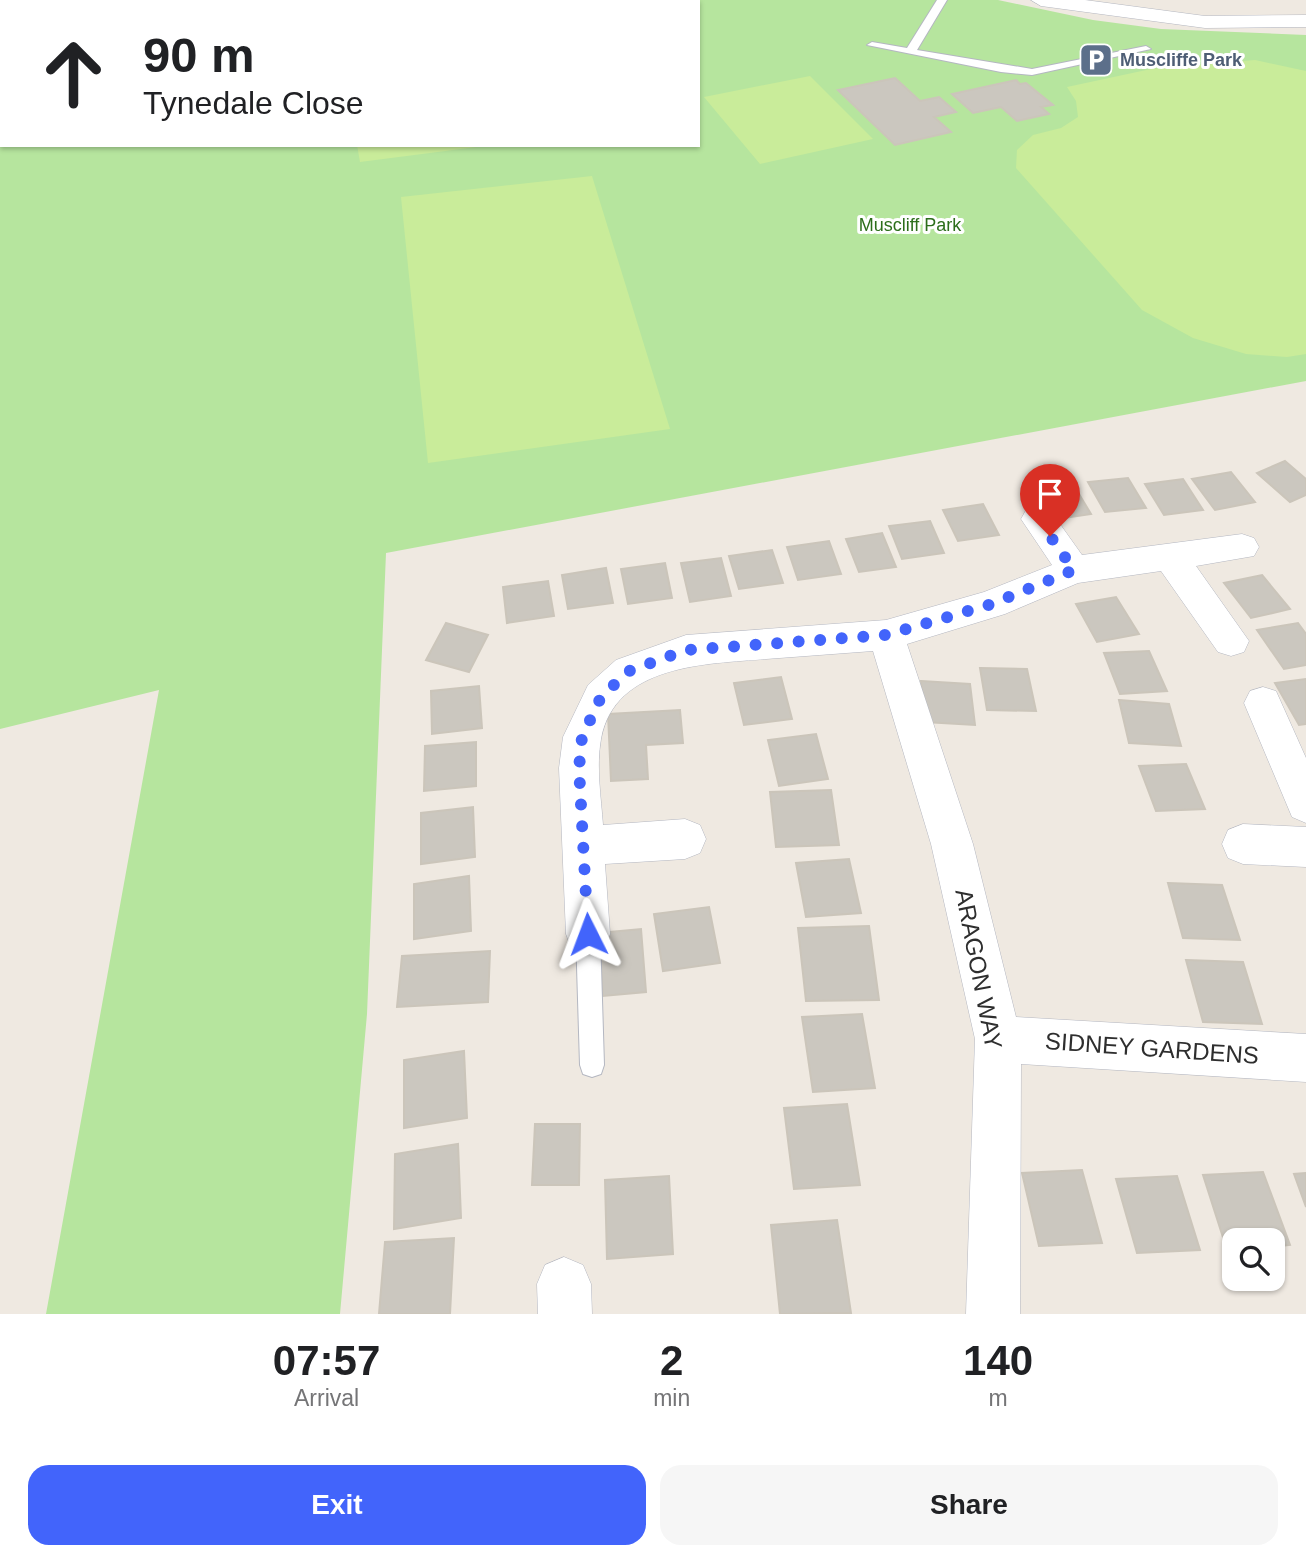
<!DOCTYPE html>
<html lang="en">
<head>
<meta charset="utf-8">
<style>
  :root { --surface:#fff; --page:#f6f6f6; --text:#202124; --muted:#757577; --accent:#4264fb }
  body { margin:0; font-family:Helvetica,sans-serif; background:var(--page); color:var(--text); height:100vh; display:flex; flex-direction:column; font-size:26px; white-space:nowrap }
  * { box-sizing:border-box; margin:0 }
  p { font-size:23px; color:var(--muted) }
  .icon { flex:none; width:38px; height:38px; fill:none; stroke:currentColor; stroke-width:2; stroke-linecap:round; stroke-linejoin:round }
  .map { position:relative; height:1314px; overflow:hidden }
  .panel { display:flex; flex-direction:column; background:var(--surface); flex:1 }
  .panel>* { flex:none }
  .guide { position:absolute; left:0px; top:0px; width:700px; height:147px; box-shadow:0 2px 5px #0004; background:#fff; color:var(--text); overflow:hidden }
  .buttons { position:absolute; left:1222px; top:1228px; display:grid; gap:14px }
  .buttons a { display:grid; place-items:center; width:63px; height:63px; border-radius:14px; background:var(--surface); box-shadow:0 2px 5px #0004; font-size:35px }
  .pin { position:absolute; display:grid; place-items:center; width:60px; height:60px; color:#fff; margin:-72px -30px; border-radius:50% 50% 50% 0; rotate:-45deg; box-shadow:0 0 7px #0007 }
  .pin .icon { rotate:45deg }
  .me { position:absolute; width:77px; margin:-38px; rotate:357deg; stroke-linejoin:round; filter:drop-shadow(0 0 5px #0008) }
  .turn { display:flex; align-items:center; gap:24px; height:147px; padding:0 28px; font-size:32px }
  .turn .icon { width:91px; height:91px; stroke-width:2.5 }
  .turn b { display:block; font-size:49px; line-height:60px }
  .eta { display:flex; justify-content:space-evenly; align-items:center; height:119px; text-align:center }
  .eta b { font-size:42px; font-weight:800; line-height:49px }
  .cta { display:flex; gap:14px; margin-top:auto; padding:14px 28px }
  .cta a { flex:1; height:80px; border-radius:21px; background:var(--accent); color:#fff; font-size:28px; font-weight:800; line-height:80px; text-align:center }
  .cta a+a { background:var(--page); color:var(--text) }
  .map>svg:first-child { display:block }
</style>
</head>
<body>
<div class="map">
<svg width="1306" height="1314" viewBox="0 0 1306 1314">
  <rect width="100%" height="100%" fill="#efe9e1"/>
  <path fill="#b6e59e" d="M562,0H998L1093,20L1161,29L1306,35V381L386,553L367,1014L340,1314H46L159,690L0,729V94L2,145H698V2H548Z"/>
  <path fill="#c9ec9a" d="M1255,60L1306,71V354L1287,357L1246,354L1193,338L1142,310L1016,168L1017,150L1033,135L1061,128L1078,117L1076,101L1067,87L1151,69Z
    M810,76L873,139L760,164L704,97Z
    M357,145H492L360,162Z
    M592,176L670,429L428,463L401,197Z"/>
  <path fill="#cbc7bf" stroke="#cbc5ba" stroke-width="2" d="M895,78L920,101L939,97L956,112L934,117L951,132L895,145L838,90Z
    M1016,80L1020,84L1026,83L1053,105L1041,107L1049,114L1017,121L1001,107L973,113L952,94Z
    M1285,461L1306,479V495L1290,502L1257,473Z
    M1231,472L1255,502L1215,510L1192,479Z
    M1128,478L1146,508L1105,512L1088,482Z
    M1183,479L1203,510L1164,515L1145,484Z
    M1073,484L1091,514L1051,520L1034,489Z
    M983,504L999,535L958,541L943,510Z
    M930,521L944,553L902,559L889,526Z
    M882,533L896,567L859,572L846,539Z
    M829,541L841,574L798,580L787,547Z
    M772,550L783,583L739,589L729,556Z
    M721,558L731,596L690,602L681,563Z
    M665,563L672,598L628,604L621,569Z
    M606,568L613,603L568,609L562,575Z
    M1262,575L1290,609L1251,618L1224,583Z
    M548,581L554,616L507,623L503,587Z
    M1116,597L1139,634L1097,642L1076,604Z
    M446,623L488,635L469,672L426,660Z
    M1298,623L1306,634V665L1284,669L1257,630Z
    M1149,651L1167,691L1120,694L1104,653Z
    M980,668L1027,669L1036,711L987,710Z
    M781,677L792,719L744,725L734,683Z
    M1306,679V724L1299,725L1275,683Z
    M921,681L970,684L975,725L925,722Z
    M479,686L482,728L432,734L431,691Z
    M1119,700L1169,704L1181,746L1129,743Z
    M680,710L683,743L646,745L648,779L611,781L608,714Z
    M816,734L828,779L779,786L768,740Z
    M476,742V786L424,791L425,746Z
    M1186,764L1205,809L1156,811L1139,766Z
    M831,790L839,845L776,847L770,792Z
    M473,807L475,857L421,864V813Z
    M849,859L861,913L806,917L796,863Z
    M469,876L471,931L414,939V884Z
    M1168,883L1222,885L1240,940L1183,938Z
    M709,907L720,963L663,971L654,914Z
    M869,926L879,1000L806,1001L798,928Z
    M641,929L646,992L603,996L599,933Z
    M490,951L488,1002L397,1007L402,956Z
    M1186,960L1243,962L1262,1024L1203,1022Z
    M862,1014L875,1088L813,1092L802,1017Z
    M464,1051L467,1118L404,1128V1060Z
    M847,1104L860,1185L794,1189L784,1108Z
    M535,1124H580L579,1185H532Z
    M458,1144L461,1218L394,1229L395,1154Z
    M1082,1170L1102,1243L1039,1246L1022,1173Z
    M1263,1172L1290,1245L1272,1247V1241H1234V1249L1227,1250L1203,1175Z
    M1306,1173V1207L1294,1174Z
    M669,1176L673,1254L607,1259L605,1180Z
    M1177,1176L1200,1250L1137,1253L1116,1179Z
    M837,1220L851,1313L780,1314L771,1225Z
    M454,1238L450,1314H379L385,1242Z"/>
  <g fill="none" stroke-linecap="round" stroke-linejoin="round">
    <defs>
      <path id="lane" d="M937,0H947L917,50L1032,69L1146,46L1151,49L1032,75L1001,72L867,45L872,42L907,48Z
        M588,922L596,926L600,934L604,1065L601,1074L592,1077L583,1074L580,1065L576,934L580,926Z"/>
      <path id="street" d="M1031,0H1085L1205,16L1306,15V27L1205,28L1041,6Z
        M1038,506L1050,510L1082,555L1242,534L1254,538L1259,547L1254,556L1196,566L1249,641L1244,652L1231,656L1218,652L1161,571L1078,583L1005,614L907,644L973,844L1016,1017L1306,1034V1082L1021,1064L1020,1314H966L975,1039L931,844L873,651C837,654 802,656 766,659C707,664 615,664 601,739C596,767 601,797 603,825L685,819L700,825L706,839L700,853L685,859L605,864L610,934L604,950L588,956L572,950L566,934L559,768L563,737L588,685L616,660L686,635L886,620L984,592L1052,565L1021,519L1026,510Z
        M1263,687L1276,691L1306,758V823L1292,817L1244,703L1250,691Z
        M1243,824L1306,827V867L1243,864L1228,858L1222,844L1228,830Z
        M564,1257L583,1265L591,1284L592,1314H538L537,1284L545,1265Z"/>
    </defs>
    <use href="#lane" stroke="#b4b7c1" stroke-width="2"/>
    <use href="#street" stroke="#b4b7c1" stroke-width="1"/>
    <use href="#lane" fill="#fff" fill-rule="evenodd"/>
    <use href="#street" fill="#fff" fill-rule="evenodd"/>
  </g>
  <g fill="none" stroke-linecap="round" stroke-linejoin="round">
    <path stroke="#4264fb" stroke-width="12" stroke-dasharray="0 21.6" d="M588,934L579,768L582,737L601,697L629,671L686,650L886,635L992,604L1074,570L1050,536"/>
  </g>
  <defs>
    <symbol id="parking-square" viewBox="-11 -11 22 22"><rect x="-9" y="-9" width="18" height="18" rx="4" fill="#5c6f8a" stroke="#fff"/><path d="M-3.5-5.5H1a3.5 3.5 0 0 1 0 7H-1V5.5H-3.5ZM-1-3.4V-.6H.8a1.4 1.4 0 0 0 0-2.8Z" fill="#fff"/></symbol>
  </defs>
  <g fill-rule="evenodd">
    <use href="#parking-square" x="1077" y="41" width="38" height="38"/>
  </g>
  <g text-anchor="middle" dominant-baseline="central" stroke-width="6" stroke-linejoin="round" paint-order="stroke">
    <g font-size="18" font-weight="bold" fill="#4e5e75" stroke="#fff" text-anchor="start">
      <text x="1120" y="60">Muscliffe Park</text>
    </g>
    <g font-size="18" fill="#2c6e1b" stroke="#fff">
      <text x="910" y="225">Muscliff Park</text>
    </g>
    <g font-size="24" fill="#2e2e2e" stroke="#fff">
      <text transform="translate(979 969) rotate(79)">ARAGON WAY</text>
      <text transform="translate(1152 1048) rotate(4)">SIDNEY GARDENS</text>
    </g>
  </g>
</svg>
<div class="buttons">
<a><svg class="icon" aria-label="search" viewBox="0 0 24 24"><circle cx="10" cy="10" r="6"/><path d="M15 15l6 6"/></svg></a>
</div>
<div class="pin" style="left:1050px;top:536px;background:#d93025"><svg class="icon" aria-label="arrive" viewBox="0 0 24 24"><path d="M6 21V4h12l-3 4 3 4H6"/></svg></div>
<svg class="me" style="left:588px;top:934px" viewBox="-20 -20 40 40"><path d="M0-17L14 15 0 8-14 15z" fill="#4264fb" stroke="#fff" stroke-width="4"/></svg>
<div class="guide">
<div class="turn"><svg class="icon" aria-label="ahead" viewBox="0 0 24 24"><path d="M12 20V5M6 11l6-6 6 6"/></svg><div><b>90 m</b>Tynedale Close</div></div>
</div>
</div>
<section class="panel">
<div class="eta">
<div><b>07:57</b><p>Arrival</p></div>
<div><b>2</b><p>min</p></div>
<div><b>140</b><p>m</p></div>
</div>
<div class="cta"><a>Exit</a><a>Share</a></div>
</section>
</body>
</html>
